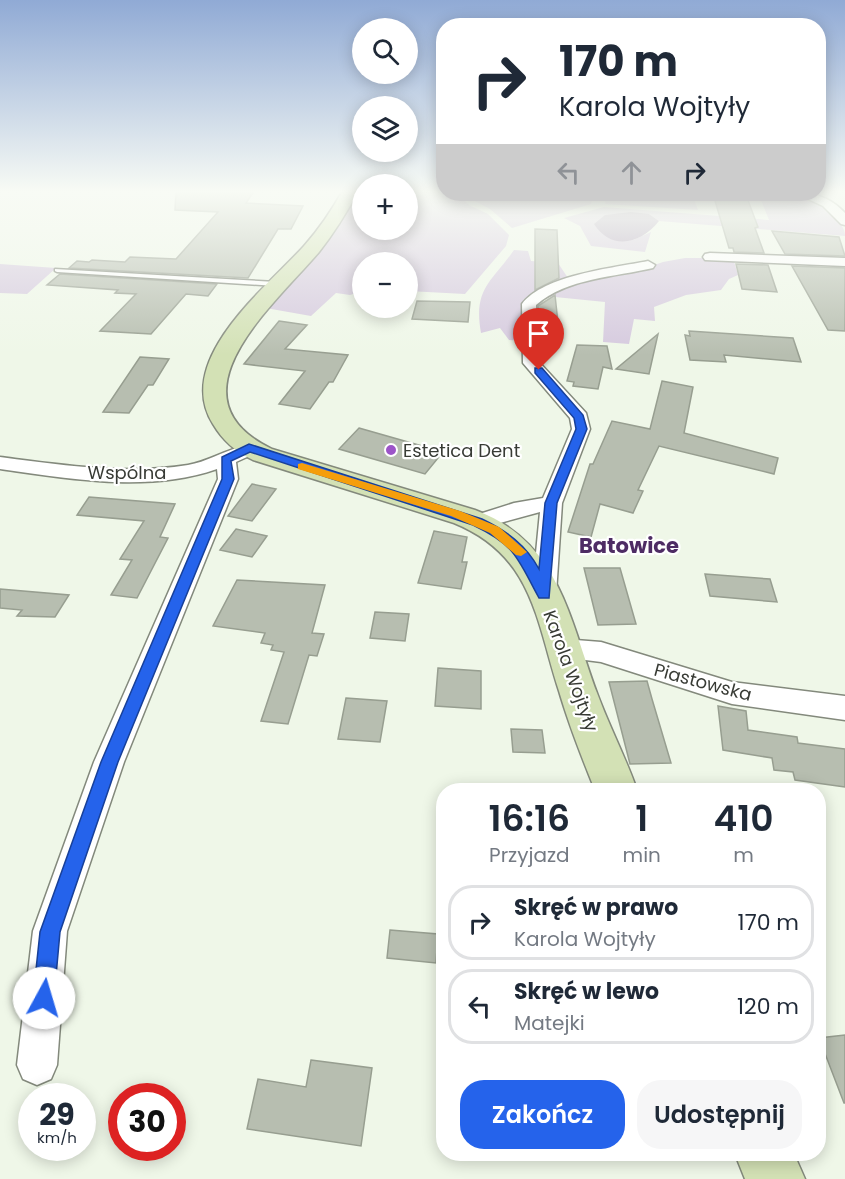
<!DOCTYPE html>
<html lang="pl">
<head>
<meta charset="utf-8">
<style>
  :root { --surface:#fff; --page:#f6f6f7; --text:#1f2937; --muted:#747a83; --line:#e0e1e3; --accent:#2563eb }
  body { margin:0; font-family:Poppins,sans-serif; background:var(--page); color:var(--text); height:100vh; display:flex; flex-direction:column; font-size:22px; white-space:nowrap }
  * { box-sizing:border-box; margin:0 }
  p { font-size:20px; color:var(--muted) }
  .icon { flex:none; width:33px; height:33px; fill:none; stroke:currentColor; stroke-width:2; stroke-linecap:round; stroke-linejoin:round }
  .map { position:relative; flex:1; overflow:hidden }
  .panel { position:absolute; left:436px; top:783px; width:390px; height:378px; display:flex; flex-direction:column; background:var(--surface); border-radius:24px; box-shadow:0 3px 15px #0003 }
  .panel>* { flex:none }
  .guide { position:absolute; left:436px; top:18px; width:390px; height:183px; border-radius:24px; box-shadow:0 3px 15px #0003; background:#fff; color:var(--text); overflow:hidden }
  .controls { position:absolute; left:352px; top:18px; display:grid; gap:12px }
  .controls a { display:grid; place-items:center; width:66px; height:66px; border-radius:50%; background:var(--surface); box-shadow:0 3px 15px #0003; font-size:30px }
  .speed { position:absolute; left:18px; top:1083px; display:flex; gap:12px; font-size:30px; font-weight:700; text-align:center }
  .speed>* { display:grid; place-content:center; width:78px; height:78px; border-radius:50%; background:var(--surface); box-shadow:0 3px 15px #0003; line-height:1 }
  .speed small { font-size:15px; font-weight:400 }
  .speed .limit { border:9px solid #d22; background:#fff; color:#111 }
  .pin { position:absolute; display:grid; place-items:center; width:51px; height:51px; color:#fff; margin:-62px -26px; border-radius:50% 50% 50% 0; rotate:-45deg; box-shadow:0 0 6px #0007 }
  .pin .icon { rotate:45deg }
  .me { position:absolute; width:66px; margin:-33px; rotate:6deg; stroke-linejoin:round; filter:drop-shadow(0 0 4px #0008) }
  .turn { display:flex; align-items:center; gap:21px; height:126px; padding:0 24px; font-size:27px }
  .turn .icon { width:78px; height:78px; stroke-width:2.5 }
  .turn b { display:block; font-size:42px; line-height:51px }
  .lanes { display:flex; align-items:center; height:57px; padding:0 24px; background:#0003; justify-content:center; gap:30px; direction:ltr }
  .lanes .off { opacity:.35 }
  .eta { display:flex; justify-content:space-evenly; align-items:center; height:102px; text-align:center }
  .eta b { font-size:36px; font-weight:600; line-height:42px }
  .cta { display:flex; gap:12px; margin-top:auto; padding:12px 24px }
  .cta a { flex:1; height:69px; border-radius:24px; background:var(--accent); color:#fff; font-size:24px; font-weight:600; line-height:69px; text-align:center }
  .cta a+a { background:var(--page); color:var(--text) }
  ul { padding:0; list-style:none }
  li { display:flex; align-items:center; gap:18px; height:75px; margin:0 12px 9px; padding:0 12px; border:3px solid var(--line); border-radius:24px }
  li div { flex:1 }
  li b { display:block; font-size:22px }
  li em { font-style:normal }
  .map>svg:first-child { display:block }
</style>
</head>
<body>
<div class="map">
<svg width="845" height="1179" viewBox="0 0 845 1179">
  <rect width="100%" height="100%" fill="#eff7e8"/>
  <path fill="#d5c9de" d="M356,190H363V230H408V190H444V194H458L469,205L488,214L509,235L506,246L465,294L408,291V262H363V291L350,295L336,293L311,316L260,307L339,218Z
    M493,194H517L514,201C541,200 567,193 593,194L591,204L512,228L490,209L473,200L469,196H491Z
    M607,194H692L698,210L605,204Z
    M755,194C783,194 821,191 838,219C841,225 845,229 845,236L659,221L649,214L633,240L651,232L645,252L591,246L580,226L564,218L604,207L769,220L759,195Z
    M514,250L528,251L531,261L558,263L568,278V281L533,293L523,300L525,341L509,340L500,328L481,333C473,288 492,282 514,250Z
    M685,258H733L738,275L729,279L721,290L686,295L654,307L655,321L634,319L629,344L603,342L605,302L545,296L610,273L643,269L663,262Z
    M0,264L56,268L27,294L0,293Z"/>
  <path fill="#ac9cb8" d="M631,212L649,214L659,221C641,244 611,251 594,224L605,215Z"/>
  <path fill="#b7beb0" stroke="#979e90" stroke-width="1.5" d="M176,190H255L246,203L303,206L291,229H278L248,278L69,268L77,261L89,262L92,260L125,262L130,257L176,259L218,212L175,210Z
    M713,194L746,195L758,227L755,228L764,253L734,252L733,248H729Z
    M535,229L557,230L559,278L535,290Z
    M772,231L839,237L845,256L785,254Z
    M736,264L768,265L777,292L742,289Z
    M792,266L845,268V331L828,330Z
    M60,274L217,284L208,296L186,294L151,334L100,331L136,294L115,293L118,290L47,285Z
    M555,295L559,332L540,331L538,306Z
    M417,301L470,302L468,322L412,319Z
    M279,321L307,325L285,349L348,355L333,382H329L310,409L279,404L305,371L244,364Z
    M689,331L793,338L801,362L724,355L726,362L690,360L685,335L690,336Z
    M658,334L649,374L616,369Z
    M577,345L607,346L612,369L603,367L598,389L573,386L574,382L567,381Z
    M140,357L169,359L153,385H148L129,413L103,412Z
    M662,381L693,387L684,433L778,458L774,474L659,446L638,490L643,491L633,513L600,504L591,537L568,532L590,464H593L612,421L650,429Z
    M359,428L443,452L425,474L339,449Z
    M252,484L276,489L252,521L228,516Z
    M89,497L175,504L160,537L168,538L137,598L111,595L132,560L120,559L144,521L77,515Z
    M236,529L267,536L252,557L220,550Z
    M434,531L467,537L462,562H467L461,589L418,583Z
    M584,568H620L636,624L598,625Z
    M705,574L770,579L777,602L710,596Z
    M237,580L325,585L312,633L324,634L317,656L309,655L288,724L261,721L284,652L271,650L273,645L261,643L265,633L213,626Z
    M0,589L69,595L55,617L17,616L22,610L0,608Z
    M375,612L409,614L405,641L370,638Z
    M438,668L481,671V709L435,706Z
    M647,681L652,699L671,763L630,764L609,682Z
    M346,698L387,701L380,742L338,739Z
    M718,706L746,711L748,730L797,737L798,743L845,749V787L795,780L793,772L774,770L772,758L723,750Z
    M511,729L542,730L545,753L513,752Z
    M390,930L438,934L436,963L387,958Z
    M845,1035V1103H844L819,1038Z
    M311,1060L372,1068L361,1146L247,1129L258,1079L306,1087Z"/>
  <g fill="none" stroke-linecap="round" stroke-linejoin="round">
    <defs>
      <path id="lane" d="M55,269L276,282L280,284L276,286L57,272L55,271Z"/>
      <path id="street" d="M797,194C816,192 832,199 845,213V225L841,224L823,206Z
        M710,253L845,258V266L705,260L703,257L705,254Z
        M648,261L655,265L653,268C615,277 567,278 536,305L539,362L586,413L590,429L562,503L556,594L553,600L544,603L535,600L532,594L540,512L478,529L470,527L467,522L470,517L514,503L543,498L572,429L570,418L523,363L522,304C544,275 613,268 648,261Z
        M240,447L247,449L250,453L247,457L236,462L238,479L124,762L67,931L57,1065L51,1079L37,1085L23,1079L17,1065L33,931L94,762L218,479L217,469C148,493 70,479 0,469V457C62,465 126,475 188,465C206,462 222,452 240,447Z
        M563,639L601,642L732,682L845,696V720L732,704L601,662L554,656L550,649L554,642Z"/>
      <path id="secondary" d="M343,190H359C347,212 334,233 319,252C277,302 163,397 272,449L475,510C559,541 569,618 597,693C609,726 626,758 637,790H595C582,758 569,725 559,691C536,620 533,555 454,523L253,460C236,452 223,441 213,424C173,360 266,288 304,246C319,229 332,210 343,190Z
        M735,1154H794L805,1179H745Z"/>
    </defs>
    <use href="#lane" stroke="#83897c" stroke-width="3"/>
    <use href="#street" stroke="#83897c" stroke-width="3"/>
    <use href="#secondary" stroke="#83897c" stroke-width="3"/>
    <use href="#lane" fill="#fff" fill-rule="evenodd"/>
    <use href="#street" fill="#fff" fill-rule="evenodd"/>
    <use href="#secondary" fill="#d3e1b5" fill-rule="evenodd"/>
  </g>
  <linearGradient id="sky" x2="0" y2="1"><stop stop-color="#90aad5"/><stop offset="0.54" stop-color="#f8fbf5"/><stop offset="1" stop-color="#f8fbf5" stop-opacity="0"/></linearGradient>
  <rect width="845" height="355" fill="url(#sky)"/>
  <path fill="#2563eb" stroke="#184099" stroke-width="1.5" d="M535,368H542L583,415L587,429L557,503L549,598H539C517,558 517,546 473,525L250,452L231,461L234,479L118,762L60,932L54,998L51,1006L44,1009L36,1006L33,998L40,932L101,762L222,479V457L249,444L482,519C507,531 526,545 539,569L545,503L576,429L574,418L535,373Z"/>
  <path fill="#f59e0b" d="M302,463L460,511L499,527L527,552L521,556L516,555L490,533L451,516L298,469V464Z"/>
  <circle fill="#9c54c8" stroke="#fff" stroke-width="2" cx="391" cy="450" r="6"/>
  <g text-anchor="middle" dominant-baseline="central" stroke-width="4.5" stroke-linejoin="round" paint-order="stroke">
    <g font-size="18" fill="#383b35" stroke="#fff" text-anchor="start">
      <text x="403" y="450">Estetica Dent</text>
    </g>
    <g font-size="18" fill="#383b35" stroke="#fff">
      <text x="127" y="472">Wspólna</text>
      <text transform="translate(571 671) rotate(70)">Karola Wojtyły</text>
      <text transform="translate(703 682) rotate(15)">Piastowska</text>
    </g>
    <g font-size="21" font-weight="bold" fill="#4e2c64" stroke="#fff">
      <text x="629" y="545">Batowice</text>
    </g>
  </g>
</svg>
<div class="controls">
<a><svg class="icon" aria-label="search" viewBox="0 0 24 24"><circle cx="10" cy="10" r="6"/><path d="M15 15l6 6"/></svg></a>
<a><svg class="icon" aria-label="layers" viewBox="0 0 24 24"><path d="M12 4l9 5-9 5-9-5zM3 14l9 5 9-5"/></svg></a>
<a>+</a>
<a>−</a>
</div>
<div class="speed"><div>29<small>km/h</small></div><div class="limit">30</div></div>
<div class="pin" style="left:539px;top:370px;background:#d93025"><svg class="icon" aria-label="arrive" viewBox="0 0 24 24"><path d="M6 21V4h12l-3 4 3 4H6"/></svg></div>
<svg class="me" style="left:44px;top:998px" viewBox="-20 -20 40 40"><circle r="19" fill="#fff"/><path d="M0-13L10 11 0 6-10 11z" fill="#2563eb"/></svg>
<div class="guide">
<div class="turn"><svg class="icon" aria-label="right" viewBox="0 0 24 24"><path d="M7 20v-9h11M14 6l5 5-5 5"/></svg><div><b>170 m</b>Karola Wojtyły</div></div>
<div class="lanes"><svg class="icon off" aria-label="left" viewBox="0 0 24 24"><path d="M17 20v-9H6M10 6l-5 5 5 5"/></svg><svg class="icon off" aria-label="ahead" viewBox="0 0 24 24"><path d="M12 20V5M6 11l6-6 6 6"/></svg><svg class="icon" aria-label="right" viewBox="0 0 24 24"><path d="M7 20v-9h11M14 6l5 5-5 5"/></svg></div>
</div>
<section class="panel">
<div class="eta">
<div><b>16:16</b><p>Przyjazd</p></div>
<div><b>1</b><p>min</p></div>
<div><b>410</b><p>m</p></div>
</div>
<ul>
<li><svg class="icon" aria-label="right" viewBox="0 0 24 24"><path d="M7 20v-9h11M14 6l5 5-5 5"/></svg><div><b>Skręć w prawo</b><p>Karola Wojtyły</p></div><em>170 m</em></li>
<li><svg class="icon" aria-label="left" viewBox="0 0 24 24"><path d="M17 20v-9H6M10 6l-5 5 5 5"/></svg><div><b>Skręć w lewo</b><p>Matejki</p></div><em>120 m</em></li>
</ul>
<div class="cta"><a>Zakończ</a><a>Udostępnij</a></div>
</section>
</div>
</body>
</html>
